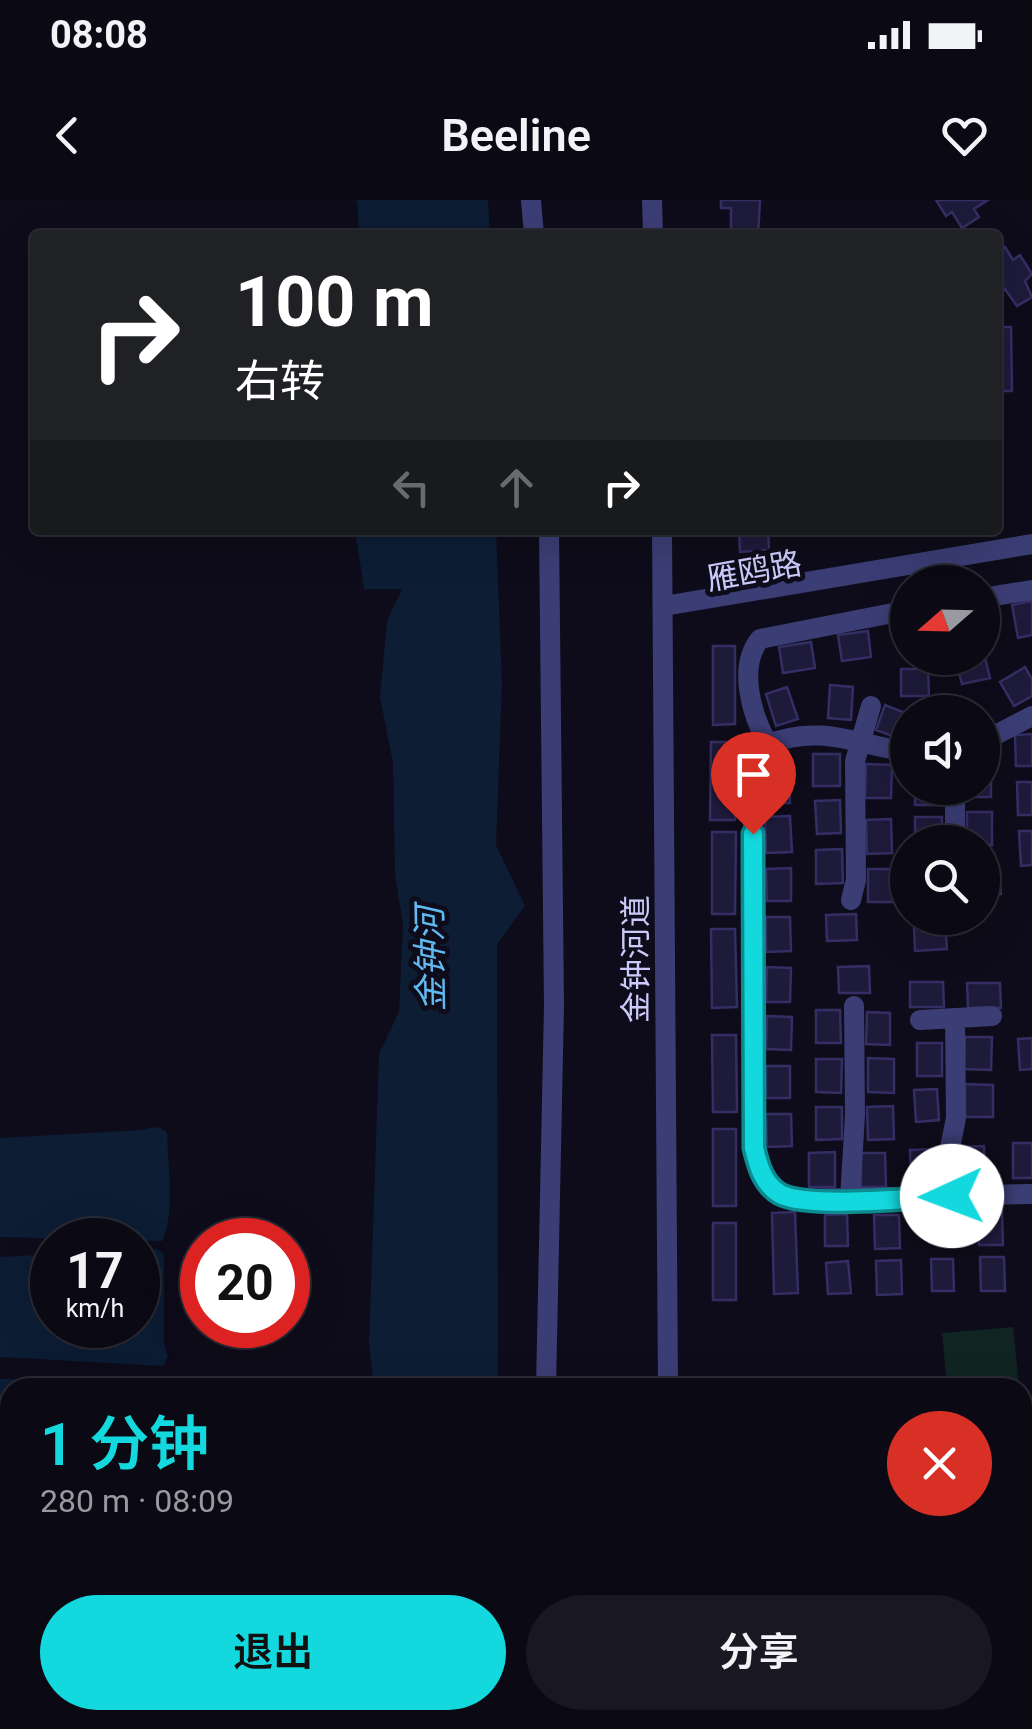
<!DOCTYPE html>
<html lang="zh">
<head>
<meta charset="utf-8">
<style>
  :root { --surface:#0a0914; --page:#181722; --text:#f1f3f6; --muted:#999aa0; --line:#2a2a34; --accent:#13d8dd }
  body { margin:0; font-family:Roboto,"Noto Sans SC",sans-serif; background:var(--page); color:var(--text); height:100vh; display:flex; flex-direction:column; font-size:38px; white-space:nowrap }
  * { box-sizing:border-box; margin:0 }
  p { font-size:32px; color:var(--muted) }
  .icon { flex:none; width:55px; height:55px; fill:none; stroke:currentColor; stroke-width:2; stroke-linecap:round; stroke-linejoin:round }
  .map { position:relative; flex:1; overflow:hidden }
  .sheet { position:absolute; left:0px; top:1178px; width:1032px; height:352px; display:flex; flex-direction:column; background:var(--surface); border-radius:30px 30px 0 0; box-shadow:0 10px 40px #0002,0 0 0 2px var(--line) }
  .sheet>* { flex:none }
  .hud { position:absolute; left:30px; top:30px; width:972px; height:305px; border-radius:10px; box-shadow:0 10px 40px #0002,0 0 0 2px var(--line); background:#202124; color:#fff; overflow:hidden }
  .needle { width:65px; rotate:250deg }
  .fabs { position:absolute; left:890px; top:365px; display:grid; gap:20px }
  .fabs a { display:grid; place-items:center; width:110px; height:110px; border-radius:50%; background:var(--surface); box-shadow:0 10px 40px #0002,0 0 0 2px var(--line); font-size:50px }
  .speed { position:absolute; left:30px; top:1018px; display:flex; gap:20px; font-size:50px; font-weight:700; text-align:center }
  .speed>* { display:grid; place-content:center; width:130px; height:130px; border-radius:50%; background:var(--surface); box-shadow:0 10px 40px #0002,0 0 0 2px var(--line); line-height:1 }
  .speed small { font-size:25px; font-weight:400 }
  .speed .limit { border:15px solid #d22; background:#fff; color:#111 }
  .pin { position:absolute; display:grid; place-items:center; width:85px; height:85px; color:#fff; margin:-102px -42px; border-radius:50% 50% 50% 0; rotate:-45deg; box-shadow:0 0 10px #0007 }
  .pin .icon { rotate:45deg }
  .me { position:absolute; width:110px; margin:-55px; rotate:268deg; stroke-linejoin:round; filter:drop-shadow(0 0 8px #0008) }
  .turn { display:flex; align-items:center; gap:35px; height:210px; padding:0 40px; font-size:45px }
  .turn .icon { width:130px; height:130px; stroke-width:2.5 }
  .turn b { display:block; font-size:70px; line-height:85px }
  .lanes { display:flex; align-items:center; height:95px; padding:0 40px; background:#0003; justify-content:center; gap:50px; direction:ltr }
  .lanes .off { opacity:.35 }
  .round { display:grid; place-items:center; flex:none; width:105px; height:105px; border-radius:52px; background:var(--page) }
  .headline { display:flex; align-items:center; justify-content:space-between; height:170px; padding:0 40px }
  h1 { font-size:60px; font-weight:600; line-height:75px; color:var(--accent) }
  .primary-button { display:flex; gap:20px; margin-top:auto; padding:20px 40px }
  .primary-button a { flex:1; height:115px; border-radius:60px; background:var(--accent); color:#111; font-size:40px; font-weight:600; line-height:115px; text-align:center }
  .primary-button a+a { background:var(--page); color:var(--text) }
  .status { display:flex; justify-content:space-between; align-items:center; height:70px; padding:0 50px; background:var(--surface); direction:ltr }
  .status svg { height:28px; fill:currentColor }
  header { display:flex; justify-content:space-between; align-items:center; height:130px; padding:0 40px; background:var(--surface); font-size:45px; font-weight:600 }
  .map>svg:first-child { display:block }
</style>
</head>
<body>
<div class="status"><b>08:08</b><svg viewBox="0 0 49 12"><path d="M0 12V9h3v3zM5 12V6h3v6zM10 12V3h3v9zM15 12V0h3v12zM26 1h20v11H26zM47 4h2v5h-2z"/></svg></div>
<header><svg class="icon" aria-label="back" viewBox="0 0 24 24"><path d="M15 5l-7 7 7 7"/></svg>Beeline<svg class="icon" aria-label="heart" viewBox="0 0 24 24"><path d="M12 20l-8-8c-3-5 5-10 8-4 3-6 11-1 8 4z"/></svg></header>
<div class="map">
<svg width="1032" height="1529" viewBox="0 0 1032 1529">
  <rect width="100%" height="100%" fill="#0e0c1a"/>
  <path fill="#102421" d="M1013,1127L1019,1187H947L942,1133Z"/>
  <path fill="#0c1d34" d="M357,0H488L490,35H359Z
    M355,330H496L502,483L496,645L525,706L497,744L498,1187H374L369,1144L379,854L399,812L403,724L395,675L393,563L380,497L387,421L402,389H364Z
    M153,927L161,928L167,933C168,960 175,1018 162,1041L0,1037V938L141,930Z
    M157,1049L164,1054V1142L168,1157L163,1166L0,1157V1057L52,1054V1125H138V1050Z
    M162,1178L164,1187L10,1188V1272H0V1179Z
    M0,1291H10V1401H0Z
    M0,1418H10V1520H190L200,1529H0Z
    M369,1520H523L528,1529H369Z
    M578,1520H809V1529H580Z"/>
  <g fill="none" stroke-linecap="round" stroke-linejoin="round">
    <path stroke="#0c1d34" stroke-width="14" d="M1022,1292L1032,1291
      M528,1529L623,1520"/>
  </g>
  <path fill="#1e1a3a" stroke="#352e64" stroke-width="2.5" d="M721,0H760L758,35H731V8H721Z
    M936,0H988L974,9L979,17L962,28L952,12L946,16Z
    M1005,47L1013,60L1020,55L1032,74L1025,81L1032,97L1017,106L1005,89L998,93V52Z
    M998,127H1011L1012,191H998Z
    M739,330H768L769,350L740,352Z
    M1032,401V435L1018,438L1012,405Z
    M908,424V452L900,453L896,425Z
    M868,431L871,457L842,461L838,435Z
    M811,442L815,468L783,473L779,447Z
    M713,446H735V524L713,525Z
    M983,449L990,478L962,484L955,458H982Z
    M1025,467L1032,479V496L1014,506L1000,482Z
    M901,469H928L929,496H901Z
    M830,485L853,487L851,520L828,518Z
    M787,487L798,519L776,526L766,494Z
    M885,505L908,514L904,540L876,530Z
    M1032,534V566H1016L1015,535Z
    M711,542H735V620H710Z
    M813,554H840V586H813Z
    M866,564L892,565L891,598H865Z
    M982,564H991V597H967V588H982Z
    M765,570H789L790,603H765Z
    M1017,582H1032V615H1018Z
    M915,588H939L940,605H915Z
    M840,600L841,633L817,634L815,601Z
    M967,612H992V645L967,642Z
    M790,616L792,652L766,653L765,617Z
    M915,617H942V642H915Z
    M891,619L892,653L867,654L866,620Z
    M1019,631H1032V665L1021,666Z
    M712,632H736L735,714H712Z
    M842,649L843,683L816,684V650Z
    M791,668V701H767L766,669Z
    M999,668L1001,694L982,695V669Z
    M868,669H893V702H868Z
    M856,714L857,740L827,741L826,715Z
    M766,717H790L791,751L766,752Z
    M945,723L947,749L915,751L914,725Z
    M711,729H735L737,807L712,808Z
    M869,766L870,793H839L838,767Z
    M767,767L791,768L790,802H766Z
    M910,782H943L944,807H910Z
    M967,783H1000L1001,808H968Z
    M816,810H840L841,843H816Z
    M867,812L890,813V845L866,844Z
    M767,816L792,817L791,850L766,849Z
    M712,835H736L737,912H713Z
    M965,837H992L991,870L964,869Z
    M1032,838V869L1020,870L1018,839Z
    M917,843H942V876H917Z
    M868,858L894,859V893L868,892Z
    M816,859H842L841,893L816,892Z
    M766,866H790V898H766Z
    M965,884L993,885V917H965Z
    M937,889L939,920L916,922L914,890Z
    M893,906L894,939L868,940L867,907Z
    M816,907H842V939L816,940Z
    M766,914H791L792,946L767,947Z
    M713,929H736V1006H713Z
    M1013,943H1032V978H1013Z
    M984,946L985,980H960L959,947Z
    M936,949L937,981H911L910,950Z
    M835,952V987H809V953Z
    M861,953H885L886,987H861Z
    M929,1010H952V1043H930Z
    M1002,1011L1003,1045H979L978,1012Z
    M795,1012L798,1093L774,1094L772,1013Z
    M847,1014L848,1046H825V1015Z
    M874,1015H899L900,1048L875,1049Z
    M713,1023H736V1100H713Z
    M980,1057H1004L1005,1091H981Z
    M931,1059H953L954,1091H932Z
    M901,1060L902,1094L877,1095L876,1061Z
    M848,1061L851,1093L828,1094L826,1063Z"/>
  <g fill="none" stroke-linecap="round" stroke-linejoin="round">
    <path stroke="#3b3d75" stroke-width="20" d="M531,0L534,35
      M652,0L653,35
      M662,330L668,1188
      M982,398L1032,390
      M664,406L1032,344
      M982,542L1032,516
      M768,544C752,516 737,467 760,439L908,410
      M908,552C854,544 822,524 768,544L757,562L753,595V948C761,975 769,991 797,999L1032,994
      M955,588V642
      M851,700L856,680L855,561L871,506
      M920,820L992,816
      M952,996L950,948L956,918L955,818
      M850,999L855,915L854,806
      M546,1188L554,805L549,330
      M1022,1237L1032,1236
      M547,1520V1529"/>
  </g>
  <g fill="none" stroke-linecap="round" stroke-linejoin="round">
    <defs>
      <path id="route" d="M753,634L754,948C758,965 763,984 780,994C808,1009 915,998 952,996"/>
    </defs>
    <use href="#route" stroke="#0c8c90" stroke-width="25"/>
    <use href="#route" stroke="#13d8dd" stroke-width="18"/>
  </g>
  <g text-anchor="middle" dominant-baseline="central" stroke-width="10" stroke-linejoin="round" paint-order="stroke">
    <g font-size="32" fill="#cccafa" stroke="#0e0c1a">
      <text transform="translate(754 371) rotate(-10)">雁鸥路</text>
      <text transform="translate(636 759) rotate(-90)">金钟河道</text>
    </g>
    <g font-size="35" font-style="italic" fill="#61b9f1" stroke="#0e0c1a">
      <text transform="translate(431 759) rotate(-91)">金钟河</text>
    </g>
  </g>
</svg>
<div class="fabs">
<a><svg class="needle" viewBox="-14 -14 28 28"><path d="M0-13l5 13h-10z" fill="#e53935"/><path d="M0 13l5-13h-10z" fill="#999aa0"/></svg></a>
<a><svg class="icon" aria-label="sound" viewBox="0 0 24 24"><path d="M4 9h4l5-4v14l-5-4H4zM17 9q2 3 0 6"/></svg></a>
<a><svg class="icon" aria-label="search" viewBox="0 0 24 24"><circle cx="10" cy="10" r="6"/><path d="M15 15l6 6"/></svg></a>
</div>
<div class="speed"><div>17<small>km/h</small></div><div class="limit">20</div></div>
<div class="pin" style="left:753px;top:634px;background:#d93025"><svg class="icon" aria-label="arrive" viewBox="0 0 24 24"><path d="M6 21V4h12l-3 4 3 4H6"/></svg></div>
<svg class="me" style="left:952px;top:996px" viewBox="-20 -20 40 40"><circle r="19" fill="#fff"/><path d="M0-13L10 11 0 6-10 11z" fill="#13d8dd"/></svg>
<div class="hud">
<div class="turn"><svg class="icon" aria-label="right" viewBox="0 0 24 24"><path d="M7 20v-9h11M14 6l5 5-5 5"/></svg><div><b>100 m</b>右转</div></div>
<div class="lanes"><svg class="icon off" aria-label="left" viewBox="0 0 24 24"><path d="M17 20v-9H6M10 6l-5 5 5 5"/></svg><svg class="icon off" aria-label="ahead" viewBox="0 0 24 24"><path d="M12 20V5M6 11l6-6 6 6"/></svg><svg class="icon" aria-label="right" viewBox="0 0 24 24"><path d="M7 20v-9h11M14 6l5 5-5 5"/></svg></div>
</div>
<section class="sheet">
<div class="headline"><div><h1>1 分钟</h1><p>280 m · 08:09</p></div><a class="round" style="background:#d93025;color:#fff"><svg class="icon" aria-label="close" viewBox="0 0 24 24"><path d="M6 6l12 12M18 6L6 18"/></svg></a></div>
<div class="primary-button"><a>退出</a><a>分享</a></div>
</section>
</div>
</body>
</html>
